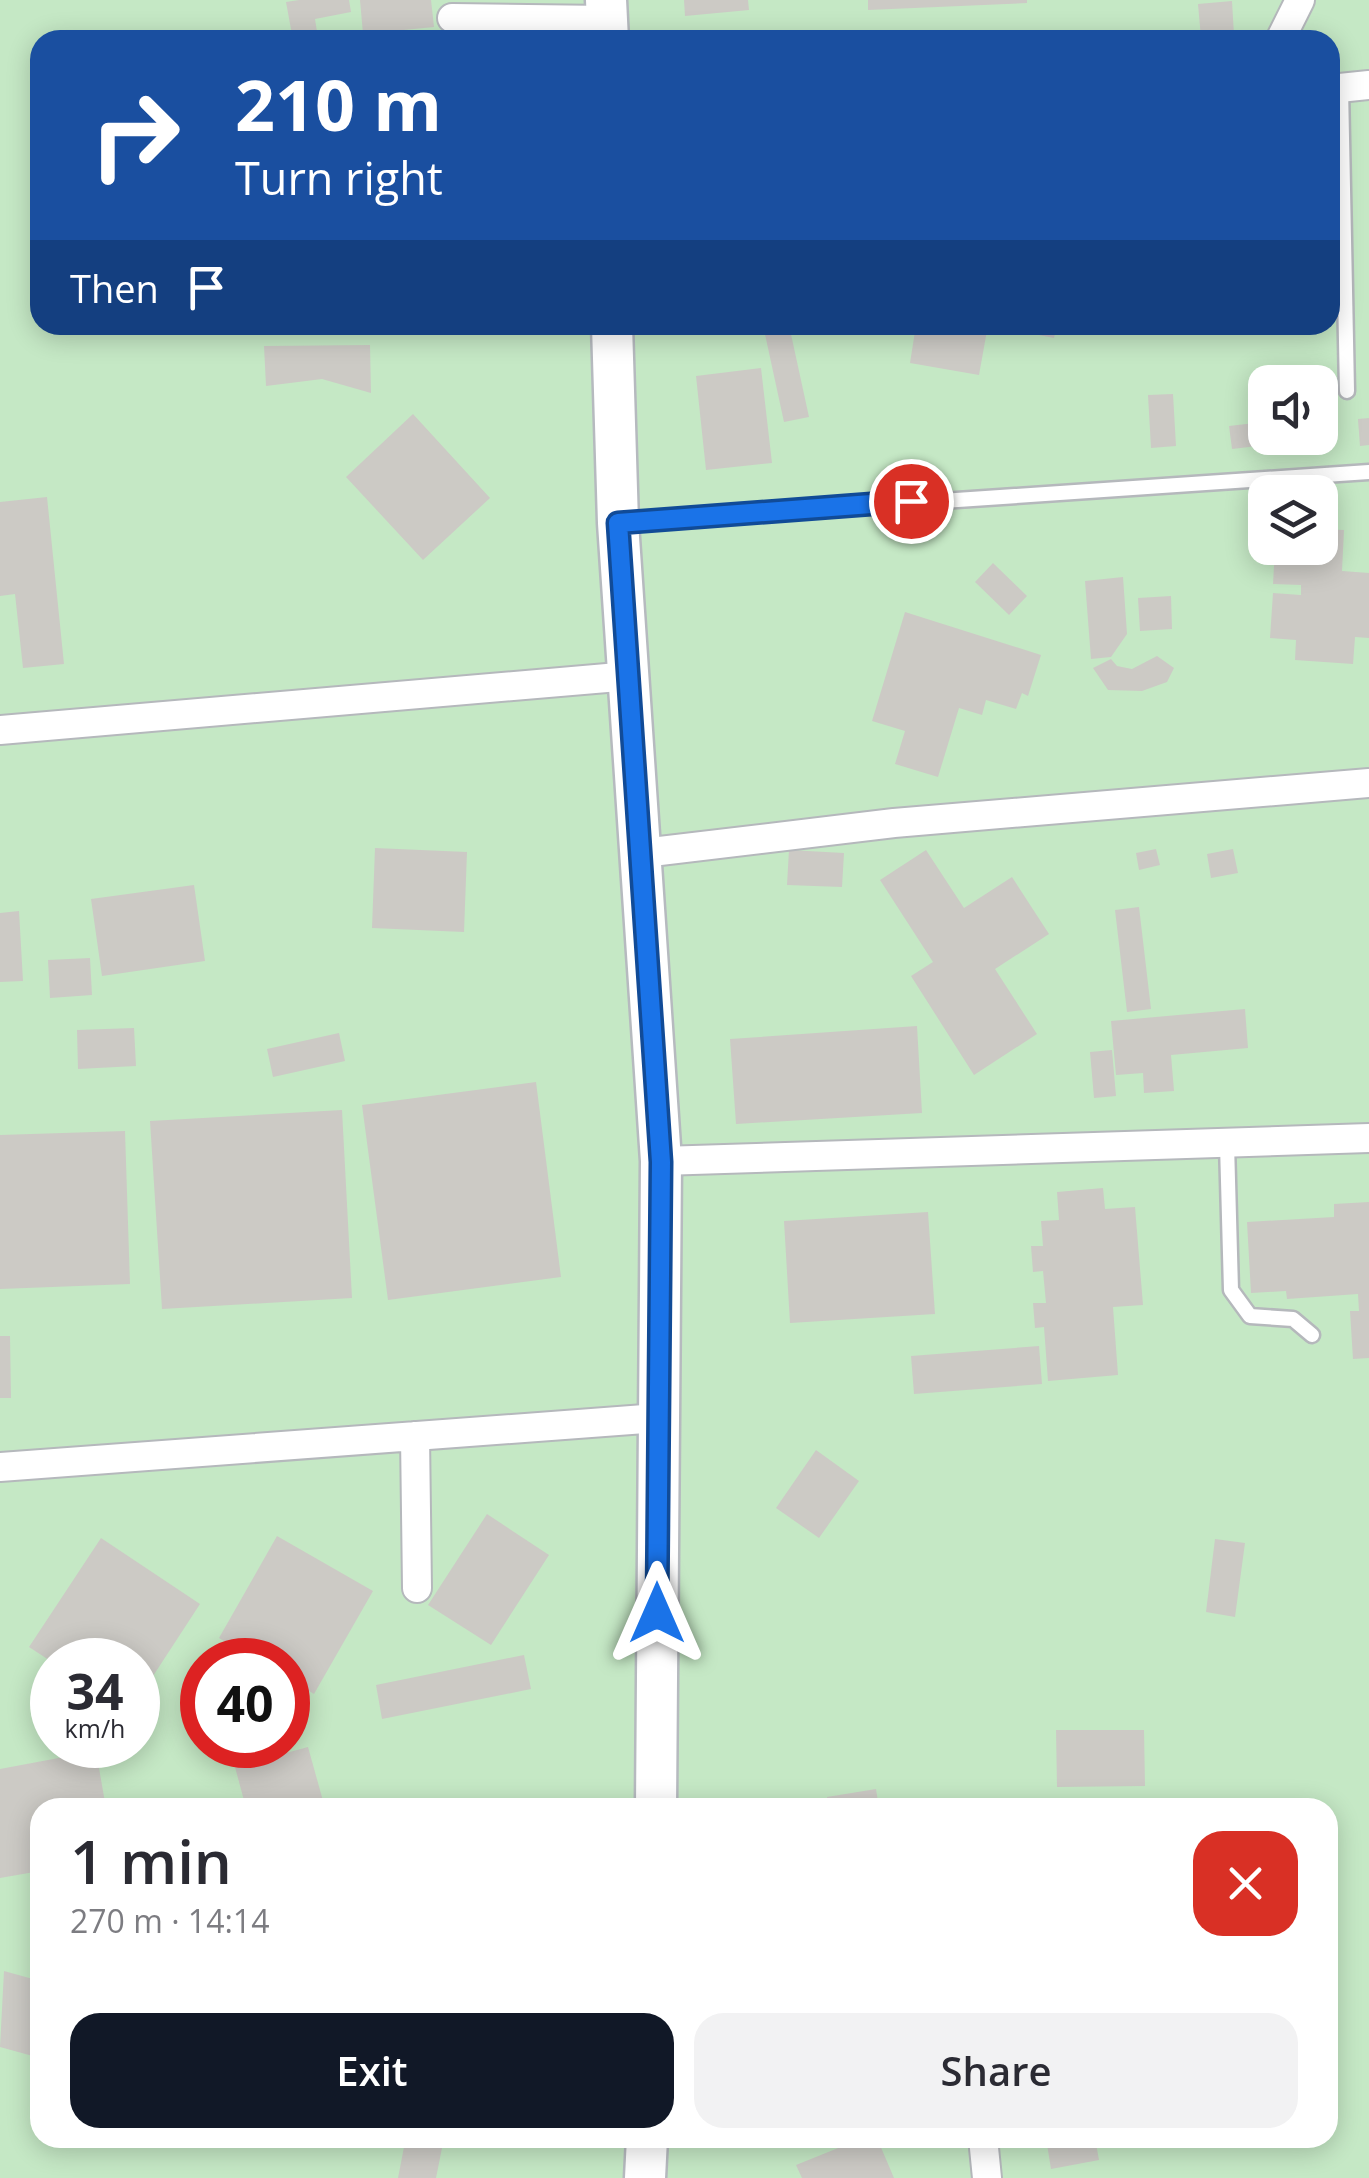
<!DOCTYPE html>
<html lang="en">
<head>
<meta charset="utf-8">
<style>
  :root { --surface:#fff; --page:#f2f2f3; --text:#2b2b33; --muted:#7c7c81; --accent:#111827 }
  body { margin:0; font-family:"Open Sans",sans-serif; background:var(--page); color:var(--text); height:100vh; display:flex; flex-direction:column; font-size:38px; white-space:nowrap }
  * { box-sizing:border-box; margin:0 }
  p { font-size:32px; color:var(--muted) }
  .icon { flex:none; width:55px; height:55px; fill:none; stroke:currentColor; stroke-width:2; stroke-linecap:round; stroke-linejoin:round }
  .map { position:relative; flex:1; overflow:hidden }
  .panel { position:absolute; left:30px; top:1798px; width:1308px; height:350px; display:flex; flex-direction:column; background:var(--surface); border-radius:30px; box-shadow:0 5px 25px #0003 }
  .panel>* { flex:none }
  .guide { position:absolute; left:30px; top:30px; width:1310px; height:305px; border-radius:30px; box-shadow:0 5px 25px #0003; background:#1a4fa0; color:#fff; overflow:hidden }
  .tools { position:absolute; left:1248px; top:365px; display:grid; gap:20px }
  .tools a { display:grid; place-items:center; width:90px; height:90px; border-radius:20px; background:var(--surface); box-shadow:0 5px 25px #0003; font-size:50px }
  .speed { position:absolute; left:30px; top:1638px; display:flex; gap:20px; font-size:50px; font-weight:700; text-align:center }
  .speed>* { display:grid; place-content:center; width:130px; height:130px; border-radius:50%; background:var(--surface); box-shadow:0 5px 25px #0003; line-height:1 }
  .speed small { font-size:25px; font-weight:400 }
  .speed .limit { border:15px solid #d22; background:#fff; color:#111 }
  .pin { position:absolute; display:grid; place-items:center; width:85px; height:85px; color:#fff; margin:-42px; border:5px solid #fff; border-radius:50%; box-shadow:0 2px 10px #0007 }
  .me { position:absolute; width:110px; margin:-55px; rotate:0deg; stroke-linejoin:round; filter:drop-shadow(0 0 8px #0008) }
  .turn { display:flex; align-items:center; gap:35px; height:210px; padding:0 40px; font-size:45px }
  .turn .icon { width:130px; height:130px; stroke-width:2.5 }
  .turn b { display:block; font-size:70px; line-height:85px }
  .then { display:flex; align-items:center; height:95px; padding:0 40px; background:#0003; gap:20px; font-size:38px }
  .round { display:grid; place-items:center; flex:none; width:105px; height:105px; border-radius:30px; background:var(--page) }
  .headline { display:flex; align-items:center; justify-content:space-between; height:170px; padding:0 40px }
  h1 { font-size:60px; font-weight:600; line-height:75px }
  .button { display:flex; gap:20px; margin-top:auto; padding:20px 40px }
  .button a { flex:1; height:115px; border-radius:30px; background:var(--accent); color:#fff; font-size:40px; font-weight:600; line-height:115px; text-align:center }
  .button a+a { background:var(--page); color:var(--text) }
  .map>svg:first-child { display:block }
</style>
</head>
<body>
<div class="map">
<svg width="1369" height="2178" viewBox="0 0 1369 2178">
  <rect width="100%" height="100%" fill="#f1efe8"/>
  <path fill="#c5e8c5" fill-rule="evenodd" d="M0,0H1369V2178H0ZM40,40H1330V325H40ZM1265,382H1320V438H1265ZM1265,492H1320V548H1265ZM52,1660H138V1745H52ZM202,1660H288V1745H202ZM40,1808H1328V2138H40Z"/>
  <path fill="#cccac5" d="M299,0H349L351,12L315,19L318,38L293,40L286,2Z
    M360,0H431L434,27L363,34Z
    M684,0H748L749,10L685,16Z
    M868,0H1027V3L868,10Z
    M1232,1L1234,35L1201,38L1198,4Z
    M763,325H789L809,417L784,422Z
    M916,325H988L979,375L910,363Z
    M989,325H1057L1054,338Z
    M370,345L371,393L322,379L266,386L264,346Z
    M761,368L772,463L706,470L696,376Z
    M1173,394L1176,446L1151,448L1148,395Z
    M413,414L490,498L423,560L346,477Z
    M1369,418V445L1360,446L1358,419Z
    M1263,422L1266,445L1232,449L1229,426Z
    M47,497L64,664L23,668L15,594L0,596V502Z
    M1320,529L1344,530L1342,571L1369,573V638L1355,637L1353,664L1295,660L1296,640L1270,638L1273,593L1301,595V585L1273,584L1275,548H1320Z
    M993,563L1027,596L1009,615L975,582Z
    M1123,577L1127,634L1111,657L1091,659L1085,581Z
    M1171,596L1172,629L1140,631L1138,598Z
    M905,612L1041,655L1028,696L1022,693L1016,709L986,700L982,715L959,708L938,777L895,764L905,731L872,721Z
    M1157,656L1174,668L1167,682L1142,691L1108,690L1093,668L1111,659L1117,666L1132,669Z
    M375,848L467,852L464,932L372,928Z
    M1156,849L1160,865L1139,870L1136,853Z
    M1233,849L1238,873L1211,878L1207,854Z
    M789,850L844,853L842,887L787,885Z
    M926,850L964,908L1012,877L1049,934L995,969L1037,1034L974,1075L911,976L933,962L880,880Z
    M194,885L205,961L102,976L91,899Z
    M1139,907L1151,1009L1127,1012L1115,910Z
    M19,911L23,981L0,982V913Z
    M90,958L92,995L50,998L48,960Z
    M1245,1009L1248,1048L1171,1055L1174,1091L1144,1093L1143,1073L1116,1075L1111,1021Z
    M917,1026L922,1113L736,1124L730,1039Z
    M134,1028L136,1066L78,1069L77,1030Z
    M339,1033L345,1061L273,1077L267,1049Z
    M1112,1050L1116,1096L1094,1098L1090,1052Z
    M536,1082L561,1277L388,1300L362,1105Z
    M342,1110L352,1298L162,1309L150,1121Z
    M125,1131L130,1284L0,1289V1135Z
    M1103,1188L1105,1209L1135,1207L1143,1305L1113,1307L1118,1375L1048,1381L1044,1327L1035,1328L1033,1303H1046L1043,1271L1033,1272L1031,1246H1043L1041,1221L1059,1220L1057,1192Z
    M1369,1202V1358L1353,1359L1350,1311H1359L1358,1294L1287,1299L1286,1291L1251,1293L1247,1222L1334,1217V1204Z
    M928,1212L935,1314L790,1323L784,1221Z
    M0,1336H10L11,1398H0Z
    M1039,1346L1042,1384L914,1394L911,1356Z
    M816,1450L859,1481L819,1538L776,1508Z
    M487,1514L549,1555L491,1645L428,1605Z
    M277,1536L373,1591L314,1694L288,1678V1660H256L219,1638Z
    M101,1538L200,1604L138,1699V1660L52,1662L29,1647Z
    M1215,1539L1245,1543L1235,1617L1206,1612Z
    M524,1655L531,1689L382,1719L376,1685Z
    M1056,1730H1144L1145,1786L1057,1787Z
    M308,1747L325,1808H246L235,1767Z
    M96,1751L106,1808H40V1871L0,1878V1769Z
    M876,1789L879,1808H829L827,1797Z
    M4,1971L40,1981V2058L0,2047Z
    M392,2138H444L436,2178H398L404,2147L391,2145Z
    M863,2138H877L894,2178H802L796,2165Z
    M1046,2138H1095L1099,2160L1051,2169Z"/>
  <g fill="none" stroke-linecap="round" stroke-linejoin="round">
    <defs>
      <path id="lane" d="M1341,88L1347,391
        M619,523L1369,472
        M1227,1144L1231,1290L1250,1316L1293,1319L1312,1335"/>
      <path id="street" d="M452,18L608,20
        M1280,40L1300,0
        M1330,89L1369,85
        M0,730L630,676
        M643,853L894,823L1369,783
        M661,1161L1369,1138
        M415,1436L417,1588
        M0,1467L658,1418
        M983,2138L987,2178"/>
      <path id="secondary" d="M606,0L608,40
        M612,325L618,523L661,1161L656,1808
        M645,2178L647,2138"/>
    </defs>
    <use href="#lane" stroke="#b5b8bc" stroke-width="19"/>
    <use href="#street" stroke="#b5b8bc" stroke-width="32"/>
    <use href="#secondary" stroke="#b6babf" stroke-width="45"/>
    <use href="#lane" stroke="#fff" stroke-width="14"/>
    <use href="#street" stroke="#fff" stroke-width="28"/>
    <use href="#secondary" stroke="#fff" stroke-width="40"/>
  </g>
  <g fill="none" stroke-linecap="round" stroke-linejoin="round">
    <defs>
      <path id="route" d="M657,1613L661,1162L618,523L911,501"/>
    </defs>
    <use href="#route" stroke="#114b97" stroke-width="25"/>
    <use href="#route" stroke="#1a73e8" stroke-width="18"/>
  </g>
</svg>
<div class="tools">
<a><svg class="icon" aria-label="sound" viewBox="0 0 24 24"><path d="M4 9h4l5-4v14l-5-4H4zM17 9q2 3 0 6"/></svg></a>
<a><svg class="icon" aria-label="layers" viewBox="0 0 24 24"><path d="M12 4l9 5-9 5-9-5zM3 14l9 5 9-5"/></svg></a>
</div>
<div class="speed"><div>34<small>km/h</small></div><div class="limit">40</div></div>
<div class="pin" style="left:911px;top:501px;background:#d93025"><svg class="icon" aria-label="arrive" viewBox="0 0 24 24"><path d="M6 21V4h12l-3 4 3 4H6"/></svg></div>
<svg class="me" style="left:657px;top:1613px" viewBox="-20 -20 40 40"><path d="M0-17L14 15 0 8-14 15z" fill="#1a73e8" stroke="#fff" stroke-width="4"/></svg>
<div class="guide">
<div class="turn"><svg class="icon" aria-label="right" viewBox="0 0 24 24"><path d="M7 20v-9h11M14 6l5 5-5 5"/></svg><div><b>210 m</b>Turn right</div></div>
<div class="then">Then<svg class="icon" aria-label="arrive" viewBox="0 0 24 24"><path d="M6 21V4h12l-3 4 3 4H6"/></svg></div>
</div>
<section class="panel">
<div class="headline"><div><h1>1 min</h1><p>270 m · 14:14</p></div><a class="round" style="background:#d93025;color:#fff"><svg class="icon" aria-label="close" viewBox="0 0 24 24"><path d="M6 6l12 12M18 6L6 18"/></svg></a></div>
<div class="button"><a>Exit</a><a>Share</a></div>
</section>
</div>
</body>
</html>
